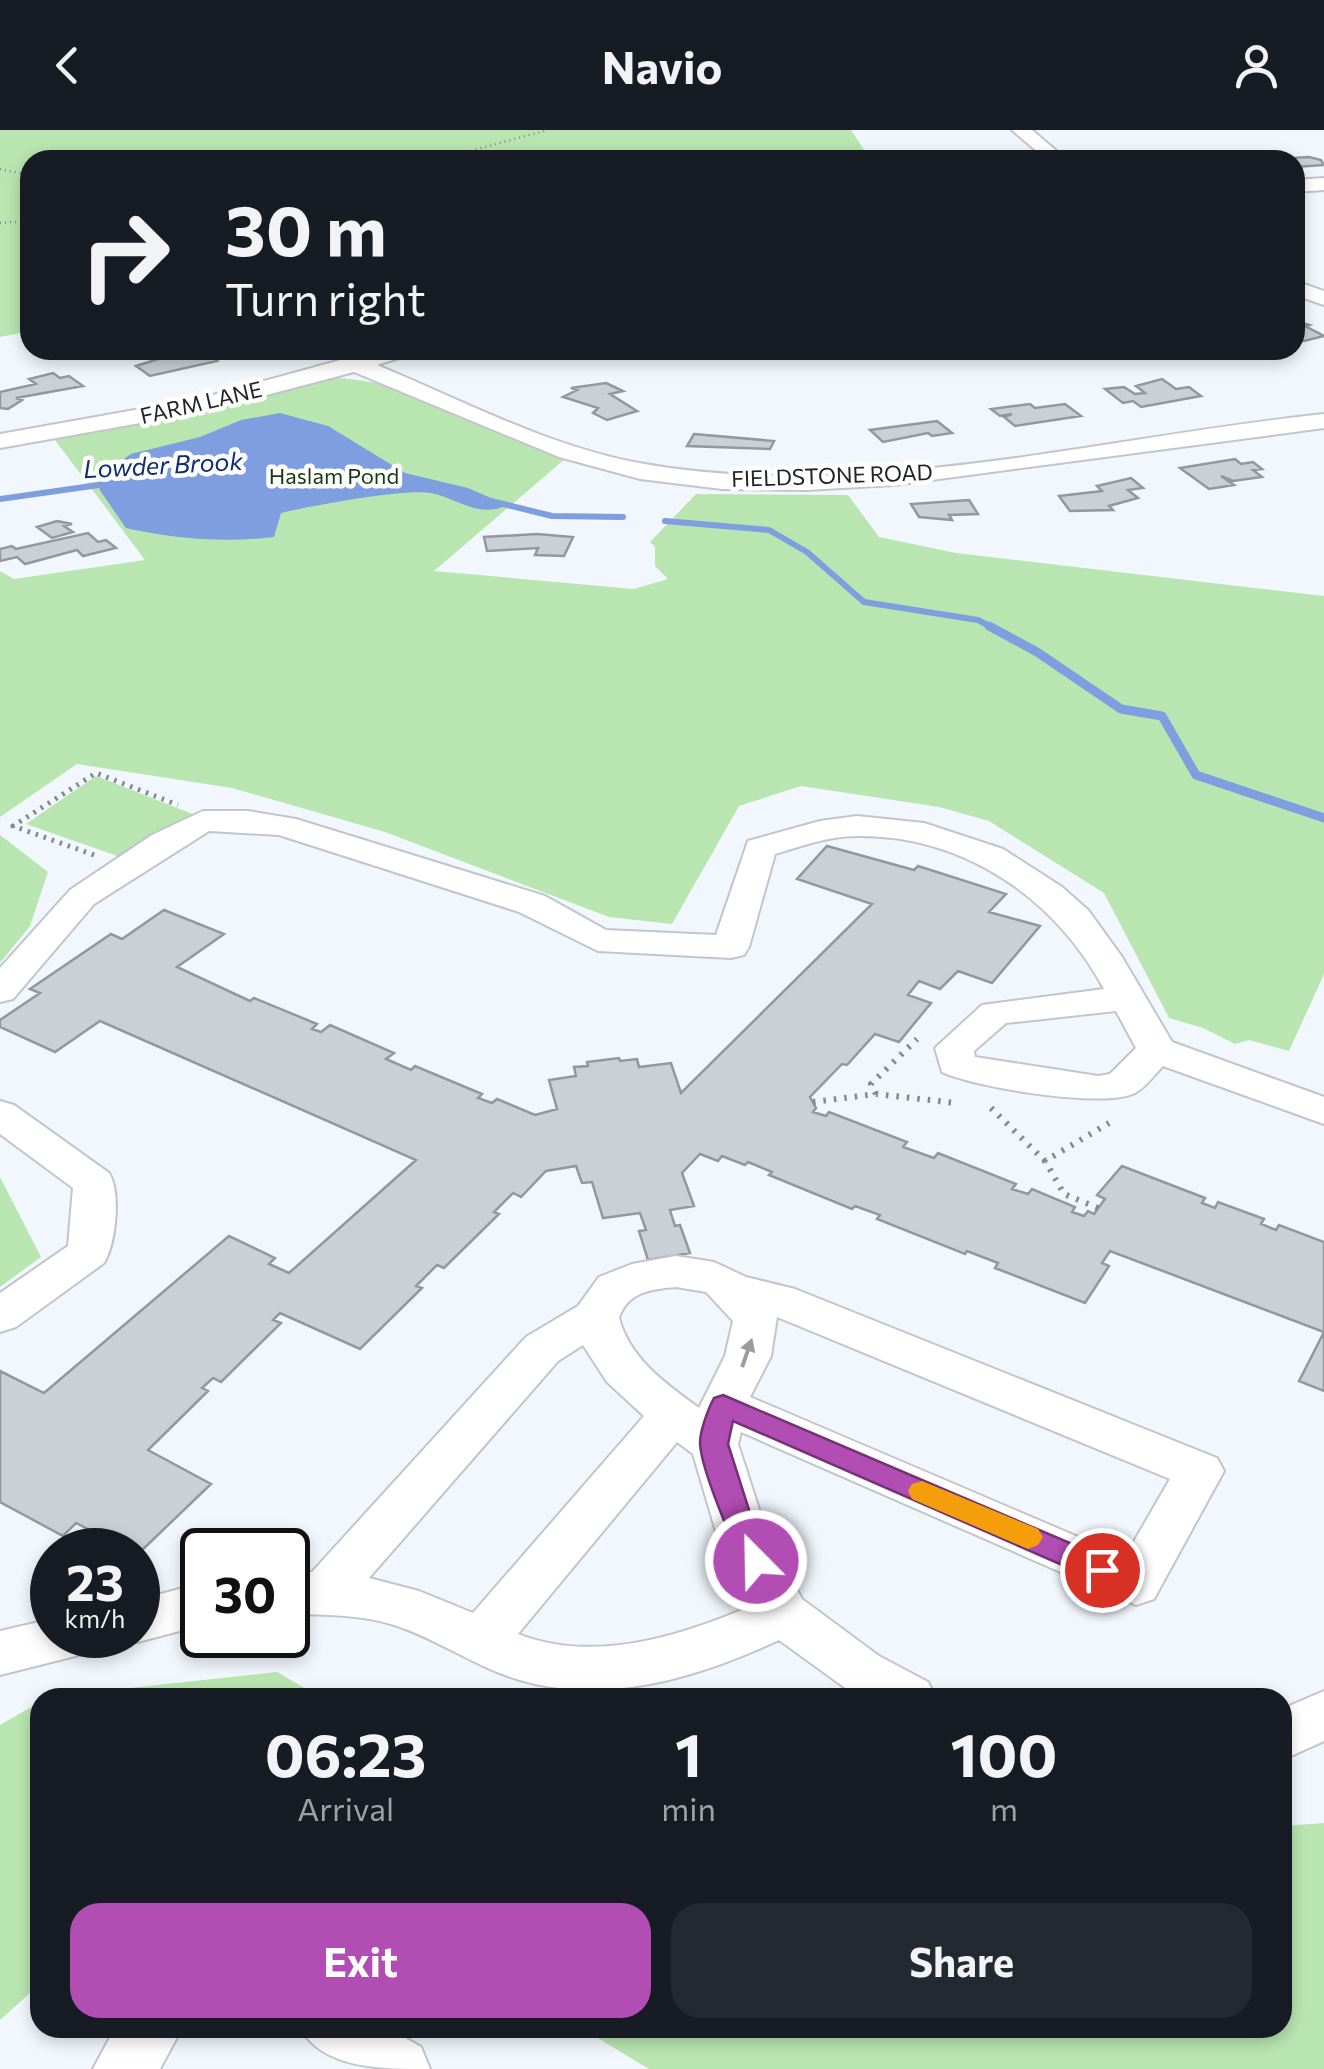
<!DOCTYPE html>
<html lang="en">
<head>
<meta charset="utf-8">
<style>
  :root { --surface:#171b24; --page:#242831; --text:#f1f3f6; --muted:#9ea1a6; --accent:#b14db3 }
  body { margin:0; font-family:Commissioner,sans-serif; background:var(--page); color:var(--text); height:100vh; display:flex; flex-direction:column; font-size:38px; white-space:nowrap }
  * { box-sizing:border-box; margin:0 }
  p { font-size:32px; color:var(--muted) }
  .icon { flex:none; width:55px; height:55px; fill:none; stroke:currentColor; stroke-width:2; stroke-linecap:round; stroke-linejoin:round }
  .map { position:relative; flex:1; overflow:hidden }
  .panel { position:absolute; left:30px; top:1558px; width:1262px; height:350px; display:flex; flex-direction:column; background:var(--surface); border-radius:30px; box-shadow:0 5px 15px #0003 }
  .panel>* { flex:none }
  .hud { position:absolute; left:20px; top:20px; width:1285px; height:210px; border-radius:30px; box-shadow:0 5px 15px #0003; background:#171b24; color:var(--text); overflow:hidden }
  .speed { position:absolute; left:30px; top:1398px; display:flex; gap:20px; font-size:50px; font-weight:700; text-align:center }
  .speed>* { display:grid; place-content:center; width:130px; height:130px; border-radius:50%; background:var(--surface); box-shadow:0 5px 15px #0003; line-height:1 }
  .speed small { font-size:25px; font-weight:400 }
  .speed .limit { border:5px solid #111; border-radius:15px; background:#fff; color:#111 }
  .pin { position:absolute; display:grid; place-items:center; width:85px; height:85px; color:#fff; margin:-42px; border:5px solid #fff; border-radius:50%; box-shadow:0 2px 10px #0007 }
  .me { position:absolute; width:110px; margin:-55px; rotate:337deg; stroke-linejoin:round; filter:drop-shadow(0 0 8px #0008) }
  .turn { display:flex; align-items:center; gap:35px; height:210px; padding:0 40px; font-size:45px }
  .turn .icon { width:130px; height:130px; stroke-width:2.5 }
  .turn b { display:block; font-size:70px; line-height:85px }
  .eta { display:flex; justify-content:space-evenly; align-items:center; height:170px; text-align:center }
  .eta b { font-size:60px; font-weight:700; line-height:70px }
  .button { display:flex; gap:20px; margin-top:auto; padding:20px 40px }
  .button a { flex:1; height:115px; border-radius:30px; background:var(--accent); color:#fff; font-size:40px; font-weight:700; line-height:115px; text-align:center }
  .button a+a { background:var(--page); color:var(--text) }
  header { display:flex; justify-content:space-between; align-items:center; height:130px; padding:0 40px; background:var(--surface); font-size:45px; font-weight:700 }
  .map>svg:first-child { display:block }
</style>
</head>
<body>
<header><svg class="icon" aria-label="back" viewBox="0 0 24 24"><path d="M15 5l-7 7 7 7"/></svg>Navio<svg class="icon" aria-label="person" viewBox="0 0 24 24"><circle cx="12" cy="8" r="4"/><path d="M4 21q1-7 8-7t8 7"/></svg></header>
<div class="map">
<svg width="1324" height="1939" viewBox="0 0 1324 1939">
  <rect width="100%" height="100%" fill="#f2f7fe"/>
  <path fill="#b9e5b0" d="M0,0H851L871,30H30V201L0,207Z
    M328,248C412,248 491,296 566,328L434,441L634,459L668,449L655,436V417L650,412L696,364L848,365L879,407L956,423L1324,466V844L1289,921L1249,910L1235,914L1203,898L1169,888L1104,763L989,691L939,677L801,656L739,676L672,794L609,787L385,702L232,658L77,634L0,687V441L14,449L145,430L55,310Z
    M96,646L195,685L126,729L26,694Z
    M0,705L48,742L30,796L0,833Z
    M0,1047L41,1127L0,1157Z
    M277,1542L320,1567H48Z
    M40,1572V1854L0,1890V1595Z
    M1324,1693V1939H649L581,1898H1282L1283,1696Z"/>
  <path fill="#7e9edf" d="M280,283L328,296L405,343L468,358L507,375C479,389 457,368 431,363C407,358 308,376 281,383L274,407C224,413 175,409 126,398L99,359L109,349V339L131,324L200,307L241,290Z"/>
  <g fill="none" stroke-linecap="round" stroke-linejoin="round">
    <path stroke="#7e9edf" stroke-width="6" d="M0,369L113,353
      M491,371L552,386L623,387
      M665,391L769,400L807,422L864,472L978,490L993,498"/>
    <path stroke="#7e9edf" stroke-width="9" d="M989,496L1037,522L1121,579L1162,586L1196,645L1324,688"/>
  </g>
  <path fill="#cbd0d7" stroke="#94989e" stroke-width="2.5" d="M1309,27L1321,30L1324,35L1295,37V30H1257Z
    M1295,191L1309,195L1305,196L1324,206L1304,211L1295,207Z
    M187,220H202L217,231L150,246L136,236Z
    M53,243L60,248L69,246L83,256L16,268L22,270L8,279L0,278V262L36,254L29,249Z
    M1162,249L1176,259L1189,257L1201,266L1141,277L1133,271L1123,273L1105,259L1124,257L1135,264L1145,263L1136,256Z
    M606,253L623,261L610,264L637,281L607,290L593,283L598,278L563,267L577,260L571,258Z
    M1030,274L1035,278L1065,274L1081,286L1015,296L1004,287L1012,284L1000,286L991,279Z
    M937,291L952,303L932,306L928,303L883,312L870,300Z
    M694,304L774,311L770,319L687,316Z
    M1235,329L1241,334L1253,332L1262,339L1253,340L1262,347L1233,351L1221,346L1234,355L1209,359L1180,338Z
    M1131,348L1143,358L1128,360L1138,368L1109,376L1113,380L1070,381L1059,366L1102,361L1097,356Z
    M969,370L978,384L949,385L952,390L919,387L911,374Z
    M57,391L72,394L64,396L73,402L52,408L37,397Z
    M88,403L98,412L106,410L116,418L83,426L77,420L25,434L17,427L0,431V419L12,416L16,419Z
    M537,404L573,407L564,426L535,425L538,418L487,421L484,407Z
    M827,716L914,740L918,736L1006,764L989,782L1040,796L992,853L958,841L940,859L919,851L908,865L931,873L899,912L875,904L847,935L842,934L810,967L816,978L813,982L826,986L829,982L907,1012L903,1017L934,1028L938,1023L1016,1054L1012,1059L1028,1064L1032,1059L1075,1077L1072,1082L1084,1086L1088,1081L1094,1084L1105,1069L1097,1065L1122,1036L1205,1068L1202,1073L1215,1078L1218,1072L1264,1089L1261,1094L1276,1100L1279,1095L1324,1112V1261L1299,1251L1324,1202L1110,1121L1102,1133L1109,1136L1085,1173L995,1138L998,1133L967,1121L965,1124L877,1089L880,1085L855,1076L852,1079L769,1045L772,1042L748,1032L745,1035L722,1026L718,1031L700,1024L682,1043L694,1076L670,1080L675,1096L680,1095L690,1123L648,1130L639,1101L646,1100L640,1083L603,1088L592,1052L582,1053L576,1036L546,1041L521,1067L513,1063L494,1082L499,1084L444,1138L437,1135L416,1156L422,1158L360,1219L280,1183L273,1190L281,1193L221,1252L213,1248L202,1258L208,1261L148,1320L211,1354L138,1424V1420H128L76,1393L63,1406L0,1372V1241L44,1263L229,1106L275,1128L269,1134L289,1143L416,1030L100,891L55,922L0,897V890L40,863L30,859L111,804L122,809L164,780L224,804L177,837L250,871L254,868L317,894L312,899L321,902L330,895L394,923L386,929L411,940L415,936L482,964L478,968L492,973L497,969L535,985L557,979L549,950L576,946L574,937L588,936L587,932L619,928L620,931L637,929L639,937L671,933L681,963L872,774L797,749Z"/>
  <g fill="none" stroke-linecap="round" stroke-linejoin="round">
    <defs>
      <path id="minor" d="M1012,0H1032L1067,30H1047Z
        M1324,48V60L1295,62V50Z
        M1295,151L1324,161V175L1295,165Z
        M377,220H411L408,225L377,235C462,270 547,316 639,333C861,374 1103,307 1324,284V298L894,355L807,360L722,359L640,349L559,327L354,242L202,282L0,318V304L202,268Z
        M203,681H248L296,689L545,766L606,800L716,805L748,711L820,691L857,686L924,693L1003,719L1062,757L1088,780L1122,827L1172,912L1324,967V994L1163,936C1155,944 1145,958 1135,963C1104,979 973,957 942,942L935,918L982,875L1104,859C1055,768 964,705 857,706C829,706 802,716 775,724L749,817L744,825L731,828L598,821L519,782L279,705L209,701L94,774L13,869L0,872V838L70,760L152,705ZM1116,881L1136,918L1110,944L1098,946L975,927L974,921L1006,893Z
        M0,971L14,975L109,1043C121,1062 116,1113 104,1133L16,1197L0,1202V1163L68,1116L73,1058L0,1004Z
        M676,1126L714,1132L746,1147L795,1159L1217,1328L1224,1341L1154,1469L1136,1475L741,1302L738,1314L767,1404L802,1469L879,1526L928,1552L936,1568H859L779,1510C699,1547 607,1576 520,1550C475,1537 438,1509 394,1495C360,1484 323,1485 288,1484V1442H312L526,1207L578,1176L599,1147L632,1134ZM676,1157L706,1162L733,1191L725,1226L699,1278C666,1254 630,1229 619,1188C627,1162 652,1159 676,1157ZM777,1187L1170,1349L1125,1427L750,1267L771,1226ZM583,1215L607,1252L644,1286L473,1483L419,1461L369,1448L558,1231ZM677,1312L693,1324L717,1405L753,1475C682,1506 594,1534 518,1504Z
        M202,1453V1495L138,1512L120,1506L138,1505V1470Z
        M52,1489V1505H106L99,1520L0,1545V1501Z
        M1324,1561V1611L1282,1630V1579Z
        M115,1898H182L160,1939H93Z
        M300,1898H388L421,1917L430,1939C380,1939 324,1939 300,1898Z"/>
    </defs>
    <use href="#minor" stroke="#c1c5cc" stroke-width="4"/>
    <path stroke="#85898d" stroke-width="2.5" stroke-dasharray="1 4" stroke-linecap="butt" d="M437,30L548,0
      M0,39L30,45
      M0,93L30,91"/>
    <path stroke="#85898d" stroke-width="5" stroke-dasharray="2.5 6" stroke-linecap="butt" d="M94,725L13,696L96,643L178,675"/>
    <path stroke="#85898d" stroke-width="6" stroke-dasharray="2.5 8" stroke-linecap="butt" d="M876,964L871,954L917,909
      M813,972L876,964L956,973
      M991,978L1045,1031
      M1098,1078L1064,1064L1045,1031L1109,993"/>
    <use href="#minor" fill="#fff" fill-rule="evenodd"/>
  </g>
  <defs><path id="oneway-solid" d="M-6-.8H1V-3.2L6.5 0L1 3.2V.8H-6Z" transform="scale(2.5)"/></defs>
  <use fill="#9b9c9d" href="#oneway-solid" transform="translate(747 1223) rotate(-71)"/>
  <path fill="#b14db3" stroke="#733274" stroke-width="2.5" d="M723,1265L1112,1431L1117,1440L1112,1448L1102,1451L1092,1448L733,1291L728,1314L757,1405L771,1431L766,1439L756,1443L746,1439C733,1414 701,1340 700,1313C700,1301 708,1279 714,1268Z"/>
  <path fill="#f59e0b" d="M922,1351L1038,1399L1043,1407L1038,1415L1028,1419L912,1369L908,1361L912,1354Z"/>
  <g text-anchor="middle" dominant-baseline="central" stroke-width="9" stroke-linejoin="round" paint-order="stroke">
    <g font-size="22" fill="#212326" stroke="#fff">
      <text transform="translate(201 272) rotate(-13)">FARM LANE</text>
      <text transform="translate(832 345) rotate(-2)">FIELDSTONE ROAD</text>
    </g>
    <g font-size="22" fill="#16390e" stroke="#fff">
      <text x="334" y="345">Haslam Pond</text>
    </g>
    <g font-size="25" font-style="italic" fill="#0e2d78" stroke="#fff">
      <text transform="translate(163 334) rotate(-3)">Lowder Brook</text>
    </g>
  </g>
</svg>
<div class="speed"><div>23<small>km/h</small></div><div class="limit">30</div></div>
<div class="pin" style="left:1102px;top:1440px;background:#d93025"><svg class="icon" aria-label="arrive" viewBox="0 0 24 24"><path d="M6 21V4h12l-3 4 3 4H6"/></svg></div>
<svg class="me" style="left:756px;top:1431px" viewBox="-20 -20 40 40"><circle r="17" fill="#b14db3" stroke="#fff" stroke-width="3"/><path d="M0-11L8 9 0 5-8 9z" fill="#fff"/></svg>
<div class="hud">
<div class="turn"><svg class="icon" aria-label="right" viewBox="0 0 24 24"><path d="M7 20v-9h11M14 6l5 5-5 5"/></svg><div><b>30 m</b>Turn right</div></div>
</div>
<section class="panel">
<div class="eta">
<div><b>06:23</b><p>Arrival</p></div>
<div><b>1</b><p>min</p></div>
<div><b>100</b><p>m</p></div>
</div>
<div class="button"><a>Exit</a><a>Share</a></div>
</section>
</div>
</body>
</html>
